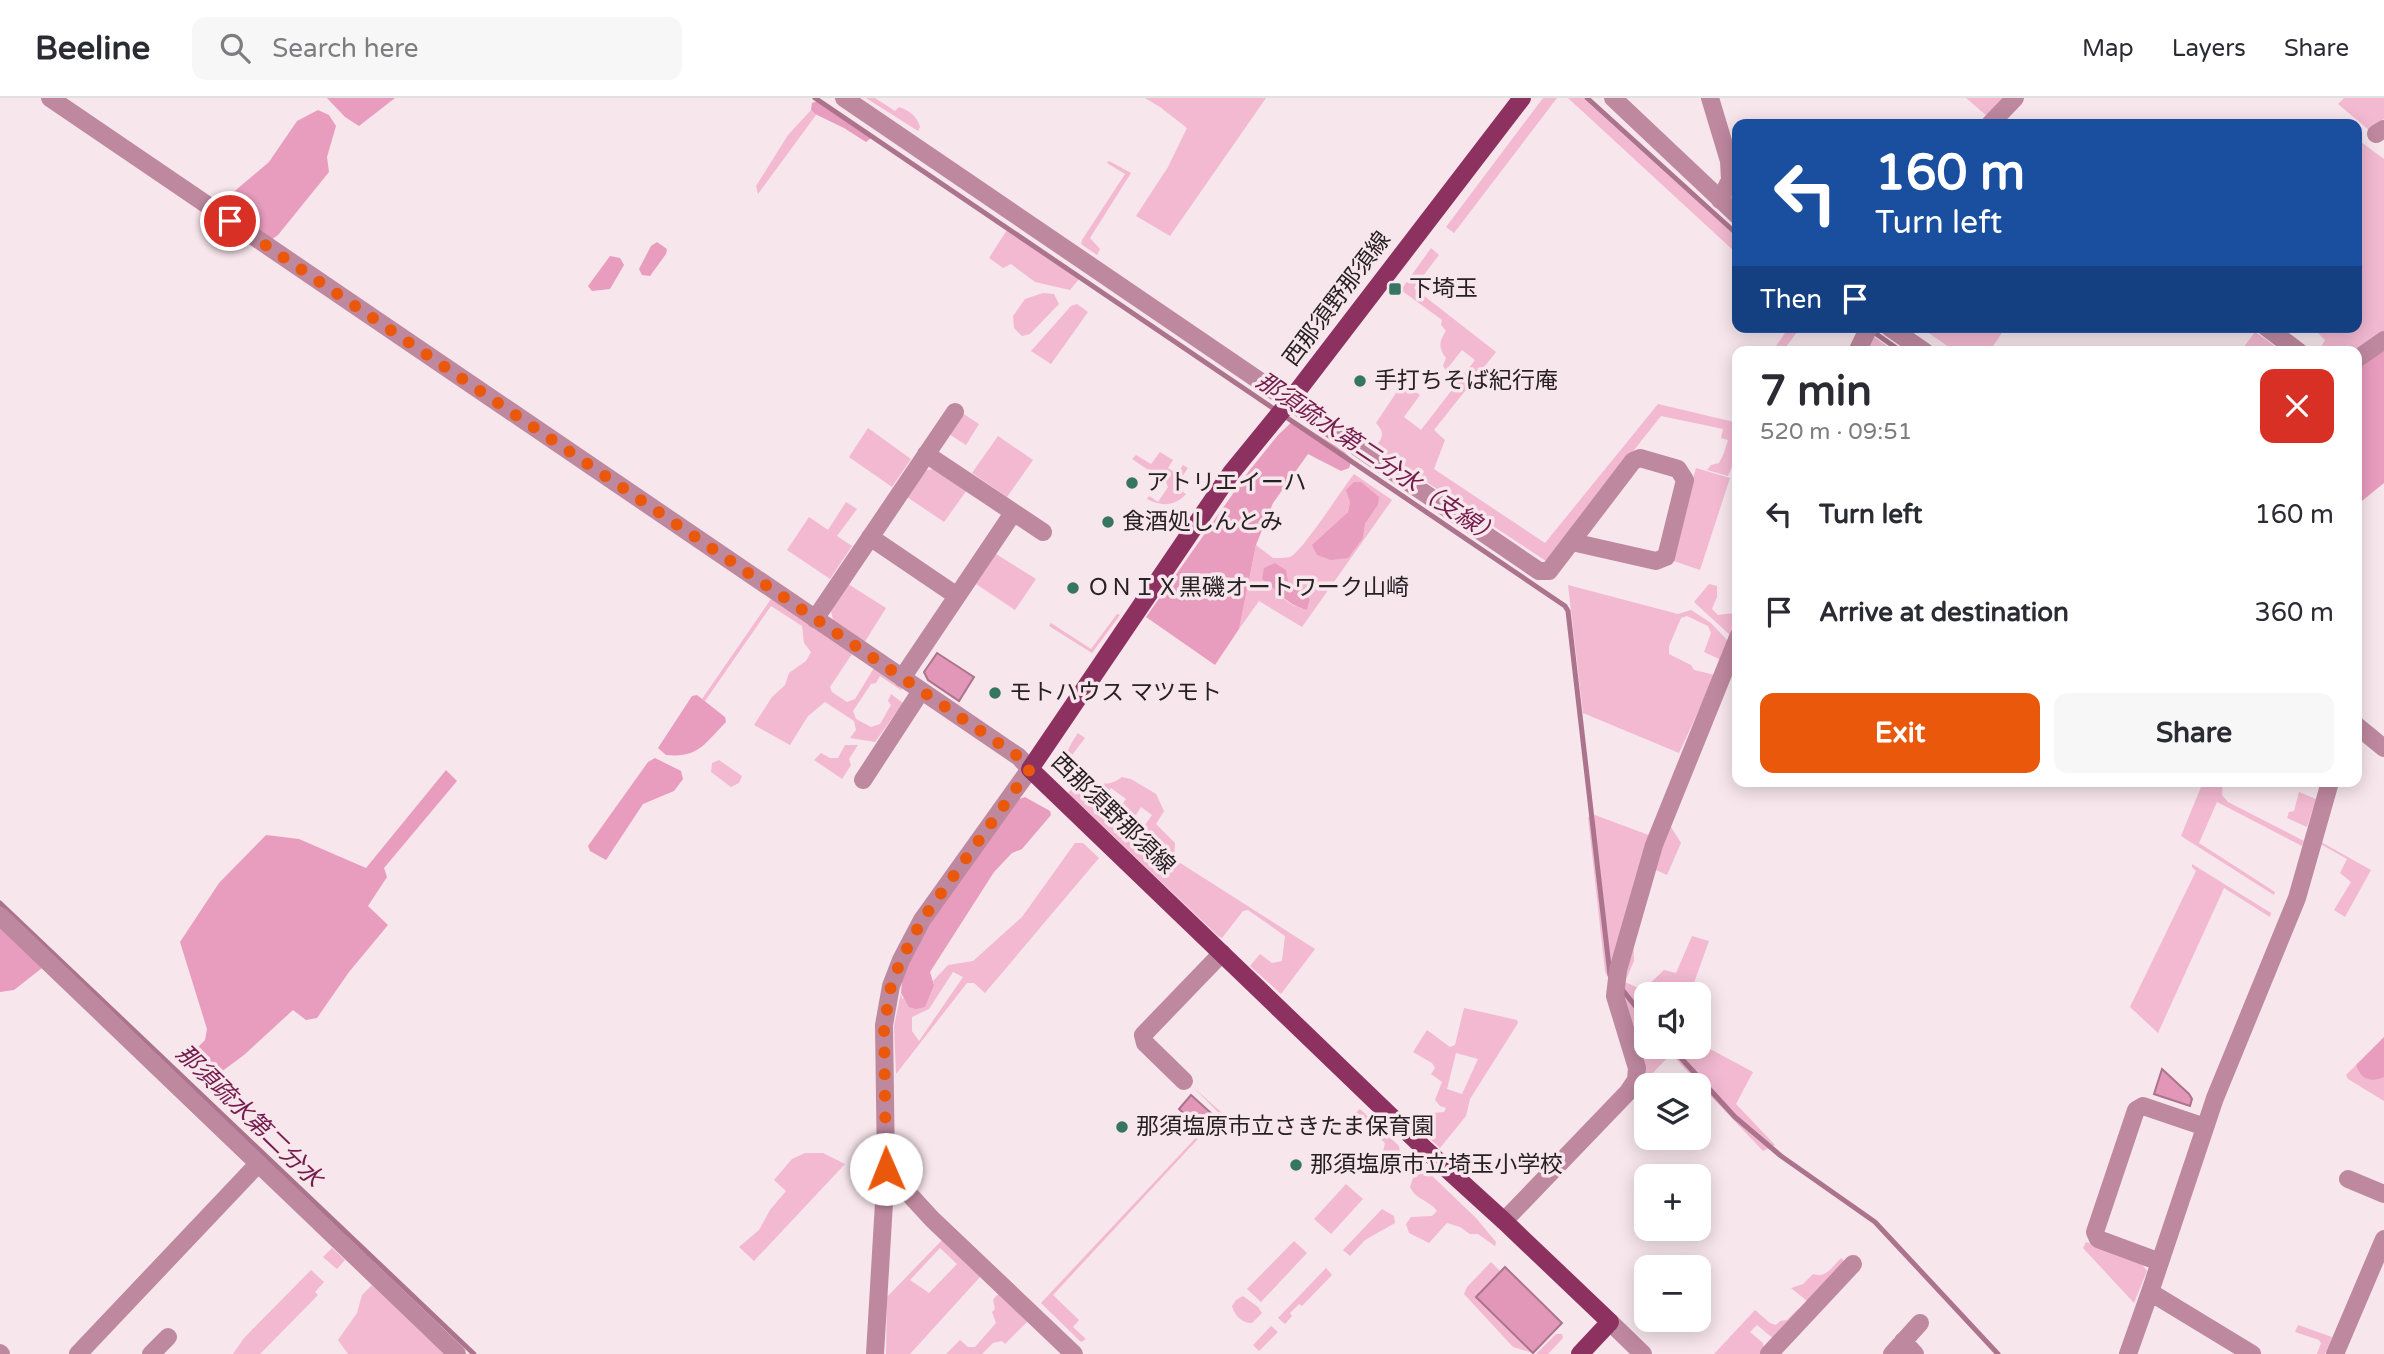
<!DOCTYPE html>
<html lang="en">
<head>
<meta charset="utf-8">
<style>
  :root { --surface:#fff; --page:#f7f7f7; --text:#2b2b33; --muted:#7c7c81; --line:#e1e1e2; --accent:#ea580c }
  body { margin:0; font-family:"Varela Round","Noto Sans JP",sans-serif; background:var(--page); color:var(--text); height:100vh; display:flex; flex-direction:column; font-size:26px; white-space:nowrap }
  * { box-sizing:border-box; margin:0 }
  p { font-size:23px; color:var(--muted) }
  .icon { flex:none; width:38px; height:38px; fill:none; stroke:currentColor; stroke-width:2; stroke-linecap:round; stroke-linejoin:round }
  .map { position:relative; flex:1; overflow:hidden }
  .side { position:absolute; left:1732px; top:248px; width:630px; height:441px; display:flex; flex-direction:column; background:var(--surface); border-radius:14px; box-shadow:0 4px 18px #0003 }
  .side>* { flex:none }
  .banner { position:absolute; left:1732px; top:21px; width:630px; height:214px; border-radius:14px; box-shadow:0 4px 18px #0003; background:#1a4fa0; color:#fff; overflow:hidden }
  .buttons { position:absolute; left:1634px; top:884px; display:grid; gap:14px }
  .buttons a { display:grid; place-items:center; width:77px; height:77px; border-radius:14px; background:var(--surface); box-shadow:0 4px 18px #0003; font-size:35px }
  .pin { position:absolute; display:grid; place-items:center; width:60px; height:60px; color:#fff; margin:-30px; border:4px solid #fff; border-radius:50%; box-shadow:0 2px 7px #0007 }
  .me { position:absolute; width:77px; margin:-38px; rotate:359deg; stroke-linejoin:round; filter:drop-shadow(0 0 5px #0008) }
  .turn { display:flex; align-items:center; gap:24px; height:147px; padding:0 28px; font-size:32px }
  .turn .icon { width:91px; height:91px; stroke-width:2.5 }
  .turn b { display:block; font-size:49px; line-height:60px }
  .then { display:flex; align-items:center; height:66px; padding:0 28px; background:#0003; gap:14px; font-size:26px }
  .round { display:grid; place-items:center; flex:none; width:74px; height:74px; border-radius:14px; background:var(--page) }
  .headline { display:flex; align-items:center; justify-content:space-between; height:119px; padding:0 28px }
  h1 { font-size:42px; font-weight:700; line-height:52px }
  .button { display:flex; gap:14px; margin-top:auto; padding:14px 28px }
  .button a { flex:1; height:80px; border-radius:14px; background:var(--accent); color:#fff; font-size:28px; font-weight:700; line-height:80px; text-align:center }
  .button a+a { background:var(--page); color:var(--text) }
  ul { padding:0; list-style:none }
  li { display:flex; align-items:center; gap:21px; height:98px; padding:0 28px }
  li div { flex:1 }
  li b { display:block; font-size:26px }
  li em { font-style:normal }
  header { display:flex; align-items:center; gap:42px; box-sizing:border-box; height:98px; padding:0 35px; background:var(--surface); border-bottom:2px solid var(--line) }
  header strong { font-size:33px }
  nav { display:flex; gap:38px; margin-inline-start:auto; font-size:24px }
  .search { width:490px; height:63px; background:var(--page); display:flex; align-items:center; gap:18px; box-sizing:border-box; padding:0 24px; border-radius:14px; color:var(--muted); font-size:26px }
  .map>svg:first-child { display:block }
</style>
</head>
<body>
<header>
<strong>Beeline</strong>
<div class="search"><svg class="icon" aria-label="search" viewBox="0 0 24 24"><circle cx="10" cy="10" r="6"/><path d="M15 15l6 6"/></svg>Search here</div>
<nav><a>Map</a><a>Layers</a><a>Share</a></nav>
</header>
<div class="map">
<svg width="2384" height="1256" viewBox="0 0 2384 1256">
  <rect width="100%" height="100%" fill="#f7e6ec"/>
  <path fill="#f2b9d1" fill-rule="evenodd" d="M866,0H875L895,13L899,9C910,13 917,18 920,29L918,33Z
    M1145,0H1266L1170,138L1136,118L1168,69L1187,30L1160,9Z
    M1543,0H1557L1454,135L1446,129Z
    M1568,0H1583L1738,140L1734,153Z
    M1966,0H2004L1987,18Z
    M2344,0H2384V21L2369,32L2338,6Z
    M811,12L816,17L758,96L756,88L788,37Z
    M2357,41L2384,61V235L2355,254H2318L2325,242L2316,233L2319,229H2357Z
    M1109,63L1131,75L1090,140L1100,151L1097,157L1081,146L1082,142L1125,76L1107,65Z
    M1007,132L1079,181L1070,192L1035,184L1011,166L1003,170L989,160Z
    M1431,150L1439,157L1414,190L1496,254L1434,332L1445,342L1434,371L1545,445L1658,306L1734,324L1738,317V355L1728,378L1707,372L1711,367L1719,365L1724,355L1728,342L1721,340L1723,331L1661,318L1546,463L1375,350C1383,339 1385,335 1376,325L1402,286L1420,297L1404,319L1421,332L1475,262L1462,252L1446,272L1443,268L1446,260C1438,250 1439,243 1446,233L1441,227L1442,222L1401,192Z
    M1043,195L1054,196L1059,206L1030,236L1022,238L1014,230L1013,218L1025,201Z
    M1077,206L1088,214L1051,266L1031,253L1071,208Z
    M1789,229H1801L1782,254H1772Z
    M1920,229H2006L1989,254H1956Z
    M2255,234L2283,254H2240Z
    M1874,239L1896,254H1867Z
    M962,315L979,326L966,347L949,336Z
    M868,330L911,361L892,389L849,359Z
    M998,338L1033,362L1007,399L972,375Z
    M1160,354L1173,362L1168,370L1177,376L1183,367L1188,370L1175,388L1186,396C1175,408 1162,409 1147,401L1149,398L1158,404L1168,389L1166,384L1132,361L1136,357L1151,366Z
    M1696,370L1730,380L1700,472L1671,462Z
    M937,371L967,392L944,424L907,399L926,372Z
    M1354,376L1392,402L1302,529L1259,503L1239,531L1256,447L1273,460C1278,460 1285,460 1290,459C1302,454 1342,391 1354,376ZM1350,404L1378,407L1365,426L1363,440L1313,447L1348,414ZM1288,484L1310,501L1307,512C1291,508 1283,502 1274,489Z
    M846,404L857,411L837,438L852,448L830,481L787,452L809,419L828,432Z
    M996,456L1036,481L1015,512L976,486Z
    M848,486L886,510L864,545L834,526L831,513Z
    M1709,486L1717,488V499L1712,511L1718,517L1734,515L1738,518L1731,538L1694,504Z
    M1568,487L1678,516L1691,512L1711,525L1729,544L1721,562L1704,554L1711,535L1708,528L1687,518L1681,520L1669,548V556L1691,567L1694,572L1715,577L1679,655L1583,615Z
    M771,501L854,553L830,589L832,594L847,604L855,601L874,570L904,589L901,592L880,578L876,585L871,586L853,613L856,621L871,629L880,626L891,607L888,603L891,596L903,605L875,644L850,640L856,632L854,623L825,604L808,618L790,647L754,627L772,599L785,587L789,575L806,563L811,554L804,545L802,528L771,508L705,603L702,601Z
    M1117,516L1120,517L1092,555L1049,528L1051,525L1091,551Z
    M1078,635L1085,640L1072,657L1075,661L1067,672C1064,657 1069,648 1078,635Z
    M845,647H858L849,661L851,667L842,681L814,662L821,655L830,660H838Z
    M719,662L742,678L739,685L731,689L711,674L712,665Z
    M1122,679L1131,681L1156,696L1164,713L1156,726L1175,745L1174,761L1315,851L1281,896L1250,868L1260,856L1272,865L1282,863L1285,838L1248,812L1243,813L1222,840L1218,838L1068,695L1079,684C1096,683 1107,691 1122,679ZM1111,690L1126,701L1117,714L1102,703ZM1141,709L1152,717L1143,730L1132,723Z
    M2203,684H2223L2222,697L2228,704L2304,743L2302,748L2217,704L2199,745L2275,794L2274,797L2181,738Z
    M2299,694L2316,701L2307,729L2287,720L2289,714L2294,713Z
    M1595,717L1654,739L1632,817L1634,863L1625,884L1643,892L1664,872L1676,875L1692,838L1709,843L1690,896H1647V948H1699V945L1753,974L1736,1006L1775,1047L1763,1053L1671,956L1648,980L1619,899L1605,874L1588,719Z
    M1671,729L1681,745L1667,777L1656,772L1667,731Z
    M2317,744H2321L2371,772L2345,819L2334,812L2351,784L2340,775L2347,761Z
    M1075,745H1083L1099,760L985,895L974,885H967L896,976L894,928L901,895L902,901L934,887L933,883L948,867L973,863L1022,819ZM953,874L963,879L919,943L912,933V919L929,911Z
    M2192,766L2271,815L2270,819L2224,790L2158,935L2130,909L2196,773L2192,769Z
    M1464,910L1517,922L1518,925L1470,1001L1466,1018L1440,1050L1410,1023L1421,1016L1444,1014L1446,1010L1440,1008L1435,1002L1442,984L1431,976L1435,970L1432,965L1413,954L1427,932L1450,949L1455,947ZM1456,955L1478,961L1462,996L1447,991Z
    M2356,967L2359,975L2384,979V1003L2348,981L2346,977Z
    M1192,988L1222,1015L1053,1197L1079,1222L1073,1229L1086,1241L1081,1244L1041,1205L1219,1015Z
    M1360,1011L1399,1048L1400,1056L1390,1066L1384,1063L1383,1054L1385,1045L1354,1016Z
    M805,1055H823L845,1066L754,1163L739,1149L759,1132L770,1112L786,1093L774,1082L792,1061Z
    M1424,1073L1428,1074L1476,1120L1496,1144L1495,1148L1478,1136H1470L1460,1129L1447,1125L1429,1145L1409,1135L1406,1126L1411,1119L1432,1118L1437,1113C1429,1102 1416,1102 1410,1089L1413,1080Z
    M1346,1086L1363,1101L1331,1136L1314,1121Z
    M1382,1111L1394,1118L1395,1125L1365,1142L1350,1158L1343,1152Z
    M942,1142L980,1179L910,1256H886L887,1199ZM940,1150L957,1166L929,1195L910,1182Z
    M1294,1143L1307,1155L1261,1204L1247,1191Z
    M2086,1144L2140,1163L2147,1173L2134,1205L2083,1150Z
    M332,1150L345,1162L337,1171L323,1159Z
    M1841,1160L1845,1164L1807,1203L1791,1190L1803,1186L1813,1176C1826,1181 1833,1168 1841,1160Z
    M1491,1164L1501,1174L1477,1199L1533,1255L1513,1249L1464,1196L1467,1189Z
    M1326,1170L1332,1177L1302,1208L1299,1206L1290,1215L1292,1218L1285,1226L1278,1220Z
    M311,1172L324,1184L315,1194L318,1197L260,1256H233L244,1240Z
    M372,1187L445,1256H348L338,1242L357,1215L362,1197Z
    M997,1197H1000L1028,1223L1005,1246L1002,1243L993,1245L982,1256H946L960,1242L968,1249H975L996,1225L992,1214L995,1211L993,1202Z
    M1243,1198L1258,1209L1262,1215L1252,1225C1243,1226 1234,1217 1232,1208L1236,1202Z
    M1798,1211L1801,1213L1774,1241L1757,1227L1750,1234L1763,1245L1764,1252L1760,1256H1714L1755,1212L1770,1225L1776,1227L1780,1223L1787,1222Z
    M2298,1227L2332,1239L2325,1256H2317L2321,1245L2319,1242L2295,1234Z
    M1271,1228L1278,1234L1259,1253L1253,1247Z
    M1556,1236H1562L1563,1240L1548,1256H1536Z"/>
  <path fill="#e89cbe" d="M327,0H395L359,28L345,19Z
    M817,3L871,40L866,44L844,30L815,16L811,12L812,5Z
    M318,12L329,17L336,28L327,59L329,74L278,137L271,142L223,111L224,102L269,64L297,23Z
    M657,144L667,151L666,156L650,178L642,177L639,171L651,148Z
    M610,158L620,160L624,167L610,191L592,193L588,188Z
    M2384,247V385L2357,407V265Z
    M1294,322L1342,352L1352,361L1349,370L1341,373L1308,356L1273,405L1256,447L1239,531L1215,567L1146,519L1249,373L1278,337Z
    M1354,384H1361L1379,399L1378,407L1365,426L1363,440L1348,460L1331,462L1317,457L1312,447L1348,414L1350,404L1346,392Z
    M1275,465L1286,472L1288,484L1310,501L1307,512C1284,506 1280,493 1262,481L1264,470Z
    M697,597L725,619L726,624C704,646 699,660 666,657L658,650L692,598Z
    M655,660L681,673L683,681L674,693L643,706L606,762L590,753L588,748L648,664Z
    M446,672L457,683L384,770L387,779L368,808L388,827L349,874L317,920L306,922L293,912L244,957L213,980L203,977L185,962L205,942L207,931L180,844L219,785L266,737L299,741L366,770Z
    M1025,699L1050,713L1051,717L1022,751L1012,755L994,774L930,874L934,887L925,909L916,911L909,909L901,895L903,872L914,842L1014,703Z
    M0,829L42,870L14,892L0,894Z
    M2384,939V979C2371,985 2360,981 2356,967Z"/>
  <path fill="#e397b8" stroke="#ab748c" stroke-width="2" d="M937,555L974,579L959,603L928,582L924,574Z
    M2162,971L2189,996L2192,1001L2190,1008L2154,996Z
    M1191,997L1211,1015L1198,1029L1179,1011Z
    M1505,1169L1562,1225L1533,1255L1476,1199Z"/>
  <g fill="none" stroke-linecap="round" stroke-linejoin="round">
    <path stroke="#ab748c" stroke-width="5" d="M815,0L1565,508L1568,513L1610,877
      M1587,0L1738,137
      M1872,233L1902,254
      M0,805L474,1256
      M1621,890L1647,923
      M1670,948L1735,1019L1781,1058L1875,1124L1998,1256"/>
    <path stroke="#be889f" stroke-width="18" d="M50,0L1019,659L1030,671L922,822L901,862L891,888L884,927L886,1071L875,1256
      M844,0L1539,473H1549L1633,363L1640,360L1678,371L1685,382L1666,459L1656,463L1572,444
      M1710,0L1729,63L1730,82L1720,102
      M1990,26L2015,0
      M2376,36L2384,31
      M2266,229L2299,254
      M1857,254L1869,229
      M2357,261L2384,242
      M926,356L1043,434
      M870,439L957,498
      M815,521L955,314
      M902,580L1013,415
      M863,682L921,593
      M0,818L457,1256
      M1184,983L1145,945L1143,937L1222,855
      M886,1071L932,1121L1074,1256
      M2348,1081L2384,1096
      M1504,1123L1628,994L1636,982L1637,970L1615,898L1618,872L1654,747L1738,539
      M2160,1164L2098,1141L2095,1134L2136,1012L2143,1008L2205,1029
      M2150,1194L2215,1000L2297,800L2330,684
      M1903,1243L1915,1256
      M0,1255L1,1256
      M78,1256L258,1066
      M151,1256L168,1239
      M1769,1256L1853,1166
      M1892,1256L1920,1225
      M2128,1256L2150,1194L2252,1256
      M2335,1256L2384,1141"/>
    <path stroke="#be889f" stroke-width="18" d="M1613,0L1738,118
      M1889,229L1925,254
      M2357,628L2384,650
      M1610,1224L1643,1256"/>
    <path stroke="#8d3161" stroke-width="18" d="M1522,0L1289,304L1231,375L1030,671L1426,1052L1504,1123L1610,1224L1580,1256"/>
  </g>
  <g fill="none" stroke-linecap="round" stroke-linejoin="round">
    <path stroke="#ea580c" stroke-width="12" stroke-dasharray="0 21.6" d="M230,123L1019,659L1030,671L922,822L901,862L891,888L884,928L886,1071"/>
  </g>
  <g fill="#367562" stroke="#f7e6ec" stroke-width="2.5">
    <rect x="1388" y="184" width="14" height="14" rx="3.5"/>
    <circle cx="1360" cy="283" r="7"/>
    <circle cx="1132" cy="385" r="7"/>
    <circle cx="1108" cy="424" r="7"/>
    <circle cx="1073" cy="490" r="7"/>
    <circle cx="995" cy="595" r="7"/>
    <circle cx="1122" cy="1029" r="7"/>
    <circle cx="1296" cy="1067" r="7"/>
  </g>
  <g text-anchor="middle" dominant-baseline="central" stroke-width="7" stroke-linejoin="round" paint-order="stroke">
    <g font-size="23" fill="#272124" stroke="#f7e6ec" text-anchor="start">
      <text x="1409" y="191">下埼玉</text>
      <text x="1374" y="283">手打ちそば紀行庵</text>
      <text x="1146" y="385">アトリエイーハ</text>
      <text x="1122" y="424">食酒処しんとみ</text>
      <text x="1087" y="490">ＯＮＩＸ黒磯オートワーク山崎</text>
      <text x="1009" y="595">モトハウス マツモト</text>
      <text x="1136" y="1029">那須塩原市立さきたま保育園</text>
      <text x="1310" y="1067">那須塩原市立埼玉小学校</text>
    </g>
    <g font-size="23" fill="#272124" stroke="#f7e6ec">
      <text transform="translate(1337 201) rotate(-53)">西那須野那須線</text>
      <text transform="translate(1113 716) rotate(44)">西那須野那須線</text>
    </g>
    <g font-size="24" font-style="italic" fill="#741d4c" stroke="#f7e6ec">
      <text transform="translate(1378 361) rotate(34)">那須疏水第二分水（支線）</text>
      <text transform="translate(249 1018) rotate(44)">那須疏水第二分水</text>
    </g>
  </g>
</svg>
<div class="buttons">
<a><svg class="icon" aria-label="sound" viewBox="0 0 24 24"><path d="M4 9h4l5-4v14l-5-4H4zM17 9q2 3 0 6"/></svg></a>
<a><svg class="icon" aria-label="layers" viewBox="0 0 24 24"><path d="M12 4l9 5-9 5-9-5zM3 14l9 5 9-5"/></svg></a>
<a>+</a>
<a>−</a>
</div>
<div class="pin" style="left:230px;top:123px;background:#d93025"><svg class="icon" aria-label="arrive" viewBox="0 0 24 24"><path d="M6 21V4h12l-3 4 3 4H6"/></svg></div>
<svg class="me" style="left:886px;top:1071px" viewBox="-20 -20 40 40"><circle r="19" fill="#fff"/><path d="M0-13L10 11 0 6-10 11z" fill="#ea580c"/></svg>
<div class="banner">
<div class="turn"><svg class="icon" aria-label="left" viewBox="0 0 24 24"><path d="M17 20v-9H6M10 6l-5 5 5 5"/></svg><div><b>160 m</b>Turn left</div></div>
<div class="then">Then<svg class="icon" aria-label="arrive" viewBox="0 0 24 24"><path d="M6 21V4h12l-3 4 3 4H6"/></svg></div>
</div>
<section class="side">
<div class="headline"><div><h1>7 min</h1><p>520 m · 09:51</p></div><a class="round" style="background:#d93025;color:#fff"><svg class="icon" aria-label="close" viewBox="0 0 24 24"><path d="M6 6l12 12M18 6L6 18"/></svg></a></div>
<ul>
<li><svg class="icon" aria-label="left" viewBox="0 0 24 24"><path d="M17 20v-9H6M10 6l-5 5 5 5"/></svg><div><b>Turn left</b></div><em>160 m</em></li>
<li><svg class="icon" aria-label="arrive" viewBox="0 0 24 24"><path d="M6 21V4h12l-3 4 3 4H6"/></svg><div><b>Arrive at destination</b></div><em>360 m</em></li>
</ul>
<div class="button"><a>Exit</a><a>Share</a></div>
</section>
</div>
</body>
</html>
